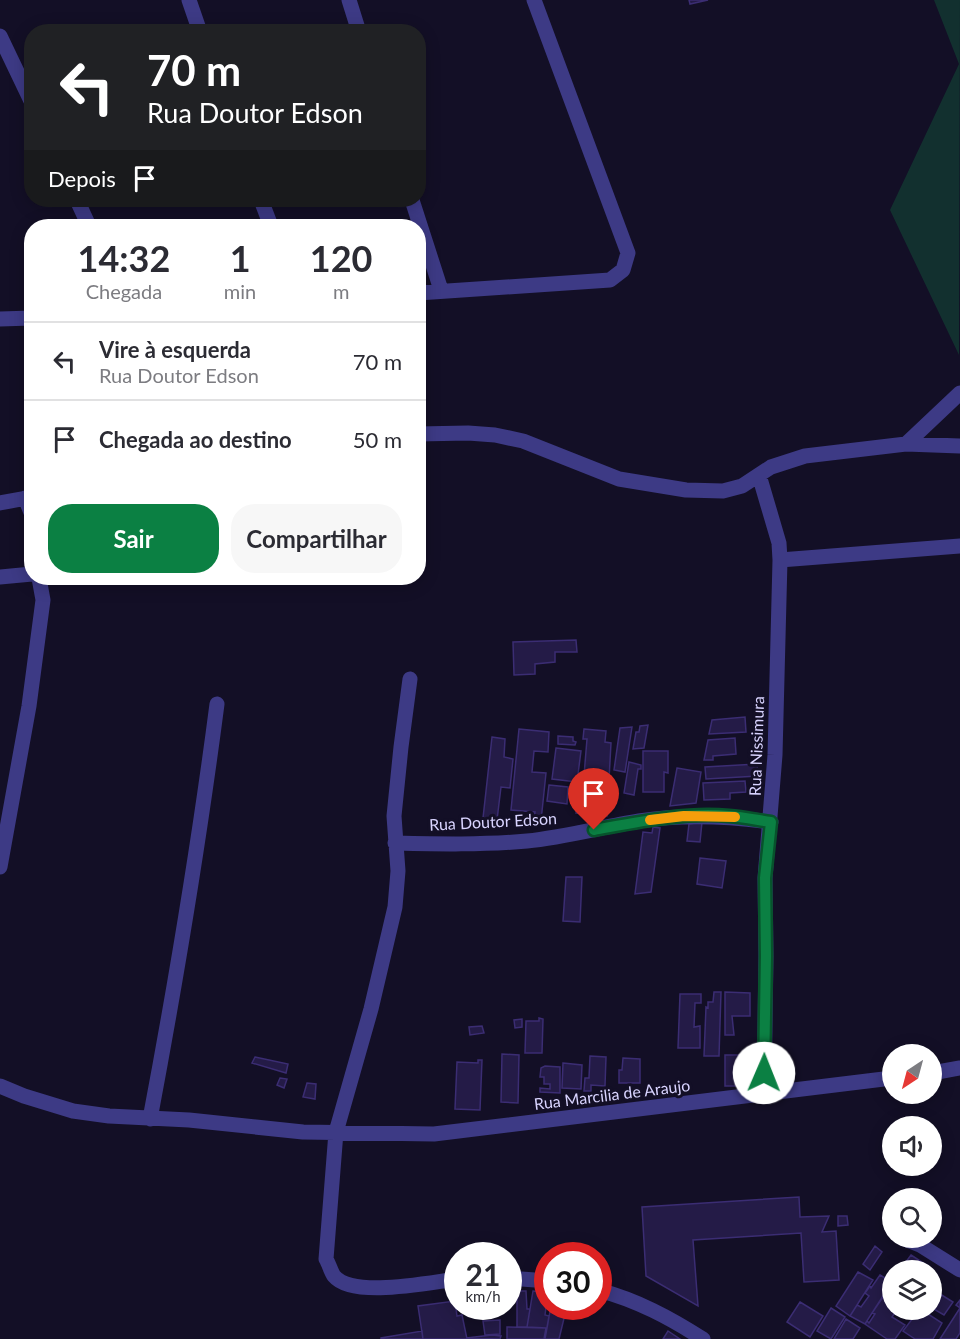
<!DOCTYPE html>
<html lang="pt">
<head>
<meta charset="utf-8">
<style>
  :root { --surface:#fff; --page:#f7f7f7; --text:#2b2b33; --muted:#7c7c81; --line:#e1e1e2; --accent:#0b8043 }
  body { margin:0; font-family:Lato,sans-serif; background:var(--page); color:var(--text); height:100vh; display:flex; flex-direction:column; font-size:22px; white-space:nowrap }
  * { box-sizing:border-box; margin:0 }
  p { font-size:20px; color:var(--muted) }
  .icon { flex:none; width:33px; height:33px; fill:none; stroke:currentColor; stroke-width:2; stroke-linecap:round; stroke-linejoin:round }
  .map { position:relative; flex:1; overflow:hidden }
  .sheet { position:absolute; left:24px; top:219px; width:402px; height:366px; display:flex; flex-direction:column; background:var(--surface); border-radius:24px; box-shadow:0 3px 15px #0003 }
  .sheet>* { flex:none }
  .top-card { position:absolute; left:24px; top:24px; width:402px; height:183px; border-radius:24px; box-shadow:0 3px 15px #0003; background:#202124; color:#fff; overflow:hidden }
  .needle { width:39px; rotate:216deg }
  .tools { position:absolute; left:882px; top:1044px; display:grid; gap:12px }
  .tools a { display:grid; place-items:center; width:60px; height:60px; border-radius:50%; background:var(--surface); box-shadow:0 3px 15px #0003; font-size:30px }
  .speed { position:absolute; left:444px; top:1242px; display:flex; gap:12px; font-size:30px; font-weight:700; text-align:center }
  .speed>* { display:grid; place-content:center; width:78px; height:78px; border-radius:50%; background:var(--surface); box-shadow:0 3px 15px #0003; line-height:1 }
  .speed small { font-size:15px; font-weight:400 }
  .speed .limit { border:9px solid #d22; background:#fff; color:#111 }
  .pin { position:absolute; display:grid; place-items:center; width:51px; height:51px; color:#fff; margin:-62px -26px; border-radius:50% 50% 50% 0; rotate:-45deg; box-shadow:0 0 6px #0007 }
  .pin .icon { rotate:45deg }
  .me { position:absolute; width:66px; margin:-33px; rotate:1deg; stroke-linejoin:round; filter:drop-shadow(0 0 4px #0008) }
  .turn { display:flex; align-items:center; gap:21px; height:126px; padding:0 24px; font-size:27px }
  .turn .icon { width:78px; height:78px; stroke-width:2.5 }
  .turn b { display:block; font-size:42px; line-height:51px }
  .then { display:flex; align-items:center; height:57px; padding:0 24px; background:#0003; gap:12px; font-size:22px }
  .eta { display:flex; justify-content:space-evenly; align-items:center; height:102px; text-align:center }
  .eta b { font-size:36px; font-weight:700; line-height:42px }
  .cta { display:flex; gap:12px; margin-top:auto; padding:12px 24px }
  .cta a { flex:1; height:69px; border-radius:24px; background:var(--accent); color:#fff; font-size:24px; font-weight:700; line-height:69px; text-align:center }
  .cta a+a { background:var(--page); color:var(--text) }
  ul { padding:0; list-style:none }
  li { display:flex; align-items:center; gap:18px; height:78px; padding:0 24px; border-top:2px solid var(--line) }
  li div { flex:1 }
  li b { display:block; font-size:22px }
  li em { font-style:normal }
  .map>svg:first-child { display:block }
</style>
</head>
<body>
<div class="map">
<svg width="960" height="1339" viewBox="0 0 960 1339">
  <rect width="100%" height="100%" fill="#130f26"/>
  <path fill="#12302f" d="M934,0H960L959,355L890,210L959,64Z"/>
  <path fill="#241b47" stroke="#3b2d73" stroke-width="1.5" d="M689,0H708L690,4Z
    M576,640L577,652H555V662L535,664V674L514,675L513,642Z
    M745,717L746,732L709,734L712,720Z
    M648,725L644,748L633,749L636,732H639L640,726Z
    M632,727L625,772L614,770L620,728Z
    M519,729L549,732L548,752L534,751L532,772L546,773L541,821L534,820L535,812L511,810Z
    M584,729L606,731L605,742L611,743L607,816L576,813L578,800H582L587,739H583Z
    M558,736L573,737V741L576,742L575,745L558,744Z
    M492,737L505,739L504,757L513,759L510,788L501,787L497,820L483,818Z
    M735,738L736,754L713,756V760H704L708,740Z
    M556,748L581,751L577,782L552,779Z
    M643,751H668V773L664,772V792H643Z
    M629,762L641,765V769H638L634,795L624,793Z
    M757,764L758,776L706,779L705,767Z
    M677,768L701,772L696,803L670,806Z
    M745,781L746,792L730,793V799L704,800L703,783Z
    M549,785L568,787L567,804L547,801Z
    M702,822L700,842L687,841L689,824Z
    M653,827L660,828L651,892L635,894L643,832L652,833Z
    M700,858L726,861L722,888L697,884Z
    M566,877H582L580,922L563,921Z
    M714,992H721L719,1056H704L706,1007L708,1008V1002H713Z
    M725,992L750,993V1016H732L734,1035H725Z
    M680,994H701V1003H695L694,1027L700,1026V1048H678Z
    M539,1018L543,1019L542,1053H525L526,1021H539Z
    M522,1019V1027L515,1028L514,1020Z
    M482,1026L484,1033L470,1035L469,1027Z
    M502,1054L519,1055L518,1103L501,1102Z
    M725,1055H750V1086H725Z
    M590,1056L606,1057L605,1086L591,1085V1091H584L585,1078H589Z
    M255,1057L288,1064L286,1073L252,1063Z
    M623,1058L640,1059V1083H619V1070H622Z
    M478,1060H482L480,1110L455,1109L457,1062L478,1063Z
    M563,1063L582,1065L581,1089L562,1088Z
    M545,1066L560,1067V1093L540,1092V1088L550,1089V1084H544V1077H540L541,1068Z
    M280,1078L287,1079L284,1088L277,1085Z
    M307,1083L316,1084L315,1099L303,1097Z
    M799,1197L800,1217L829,1216L822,1232L836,1231L839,1280L804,1282L801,1233L693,1240L698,1306L646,1276L642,1207Z
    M838,1216H847L848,1225L838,1226Z
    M875,1246L882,1252L870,1270L863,1264Z
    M911,1255L931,1268L929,1270H900Z
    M858,1272L873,1280L850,1316L836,1306Z
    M932,1272L937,1275L932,1284Z
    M880,1275L892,1282L865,1324L850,1316L857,1305L861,1307L869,1296L865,1293L870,1286L871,1288Z
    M892,1281V1298L885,1294Z
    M932,1289L953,1302L944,1315L932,1308Z
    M517,1291H526L527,1309H530L527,1327H517Z
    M533,1291L548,1293L545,1315L549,1316L545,1339L546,1328L527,1327Z
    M883,1297L892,1302V1310H906L903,1314H894L892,1317L905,1325L895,1339H887L865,1324L867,1321L869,1323L875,1314L872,1313Z
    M960,1300V1333L956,1339H940L960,1308L956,1305Z
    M455,1301L457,1316L462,1315L467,1339H423L418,1306Z
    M800,1302L823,1316L810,1337L787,1322Z
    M551,1306H567L559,1339H545Z
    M831,1308L845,1317L831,1339L817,1331Z
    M919,1310H922L942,1323L933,1339H915L903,1331Z
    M846,1319L860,1328L853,1339H834Z
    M500,1320V1334L485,1335L483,1321Z
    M507,1327L546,1328L544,1339H507Z
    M422,1331L423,1339H381V1338Z
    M668,1331L680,1339H663Z
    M492,1335L501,1336L500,1339L466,1338Z"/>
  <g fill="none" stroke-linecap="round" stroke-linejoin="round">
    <path stroke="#3d3a85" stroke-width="15" d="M189,0L200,32
      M349,0L359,32
      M0,36L32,103
      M77,200L89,226
      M261,200L271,226
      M412,200L441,290
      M418,293L610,280L623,270L628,253L534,0
      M0,319L32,318
      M418,434L468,433L495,435L523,441L619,479L686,490L723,491L742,486L771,467L805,456L906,444L960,446
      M906,444L960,393
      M759,475L779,543L780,560L775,755L765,878L766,956L764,1093
      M25,498L32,515
      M0,503L32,497
      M780,560L960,546
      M0,577L32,574
      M410,679L401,747L394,816L398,871L395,907L371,1009L336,1132L326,1259C329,1264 331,1272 334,1276C353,1299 431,1282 458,1279
      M395,843C439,844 483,845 527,841C565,837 602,827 639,821C684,814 726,816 771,822
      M0,867L29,706L43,600L39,578
      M932,1073L960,1068
      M0,1086L24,1096L73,1111L109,1116L189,1120L303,1132L434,1134L892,1078
      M150,1119C176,981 199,843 217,704
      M902,1238L920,1245L960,1270
      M508,1278L548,1281
      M598,1290C637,1300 670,1318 703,1339"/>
  </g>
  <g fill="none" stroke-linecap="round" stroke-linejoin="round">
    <defs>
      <path id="route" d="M594,830C638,822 684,812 729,816C743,817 757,820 771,822L765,878L766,956L764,1073"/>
    </defs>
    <use href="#route" stroke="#07532c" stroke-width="15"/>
    <use href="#route" stroke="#0b8043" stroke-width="10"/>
    <path stroke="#f59e0b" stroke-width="10" d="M650,820L684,816L735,817"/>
  </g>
  <g text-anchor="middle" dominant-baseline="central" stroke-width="6" stroke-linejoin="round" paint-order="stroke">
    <g font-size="16" fill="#d9d4ff" stroke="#130f26">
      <text transform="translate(756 746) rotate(-88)">Rua Nissimura</text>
      <text transform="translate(493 821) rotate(-3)">Rua Doutor Edson</text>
      <text transform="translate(612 1094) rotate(-7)">Rua Marcilia de Araujo</text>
    </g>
  </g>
</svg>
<div class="tools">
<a><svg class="needle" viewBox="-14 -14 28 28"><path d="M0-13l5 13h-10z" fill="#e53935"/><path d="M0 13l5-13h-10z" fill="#7c7c81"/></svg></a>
<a><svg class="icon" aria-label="sound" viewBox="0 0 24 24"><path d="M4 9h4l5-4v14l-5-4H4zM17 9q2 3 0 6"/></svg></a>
<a><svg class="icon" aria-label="search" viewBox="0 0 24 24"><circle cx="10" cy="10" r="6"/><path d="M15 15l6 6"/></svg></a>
<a><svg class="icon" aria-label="layers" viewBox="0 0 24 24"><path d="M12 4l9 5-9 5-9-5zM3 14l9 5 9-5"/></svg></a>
</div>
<div class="speed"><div>21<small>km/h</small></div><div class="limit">30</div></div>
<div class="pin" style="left:594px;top:830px;background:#d93025"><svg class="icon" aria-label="arrive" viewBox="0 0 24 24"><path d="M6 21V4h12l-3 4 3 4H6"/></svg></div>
<svg class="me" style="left:764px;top:1073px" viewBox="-20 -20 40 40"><circle r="19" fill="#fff"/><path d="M0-13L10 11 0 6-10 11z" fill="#0b8043"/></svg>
<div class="top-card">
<div class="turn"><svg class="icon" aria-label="left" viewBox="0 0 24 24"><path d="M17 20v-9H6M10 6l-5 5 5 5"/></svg><div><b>70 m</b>Rua Doutor Edson</div></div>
<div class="then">Depois<svg class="icon" aria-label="arrive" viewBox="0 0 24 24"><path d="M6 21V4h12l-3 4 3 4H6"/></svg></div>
</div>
<section class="sheet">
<div class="eta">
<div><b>14:32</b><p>Chegada</p></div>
<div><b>1</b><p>min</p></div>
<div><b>120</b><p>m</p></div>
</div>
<ul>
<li><svg class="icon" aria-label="left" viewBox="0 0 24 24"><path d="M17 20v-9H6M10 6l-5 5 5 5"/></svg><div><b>Vire à esquerda</b><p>Rua Doutor Edson</p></div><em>70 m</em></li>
<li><svg class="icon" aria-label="arrive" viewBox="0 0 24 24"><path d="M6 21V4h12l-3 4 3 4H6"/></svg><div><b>Chegada ao destino</b></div><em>50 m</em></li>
</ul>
<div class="cta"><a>Sair</a><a>Compartilhar</a></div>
</section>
</div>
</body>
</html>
